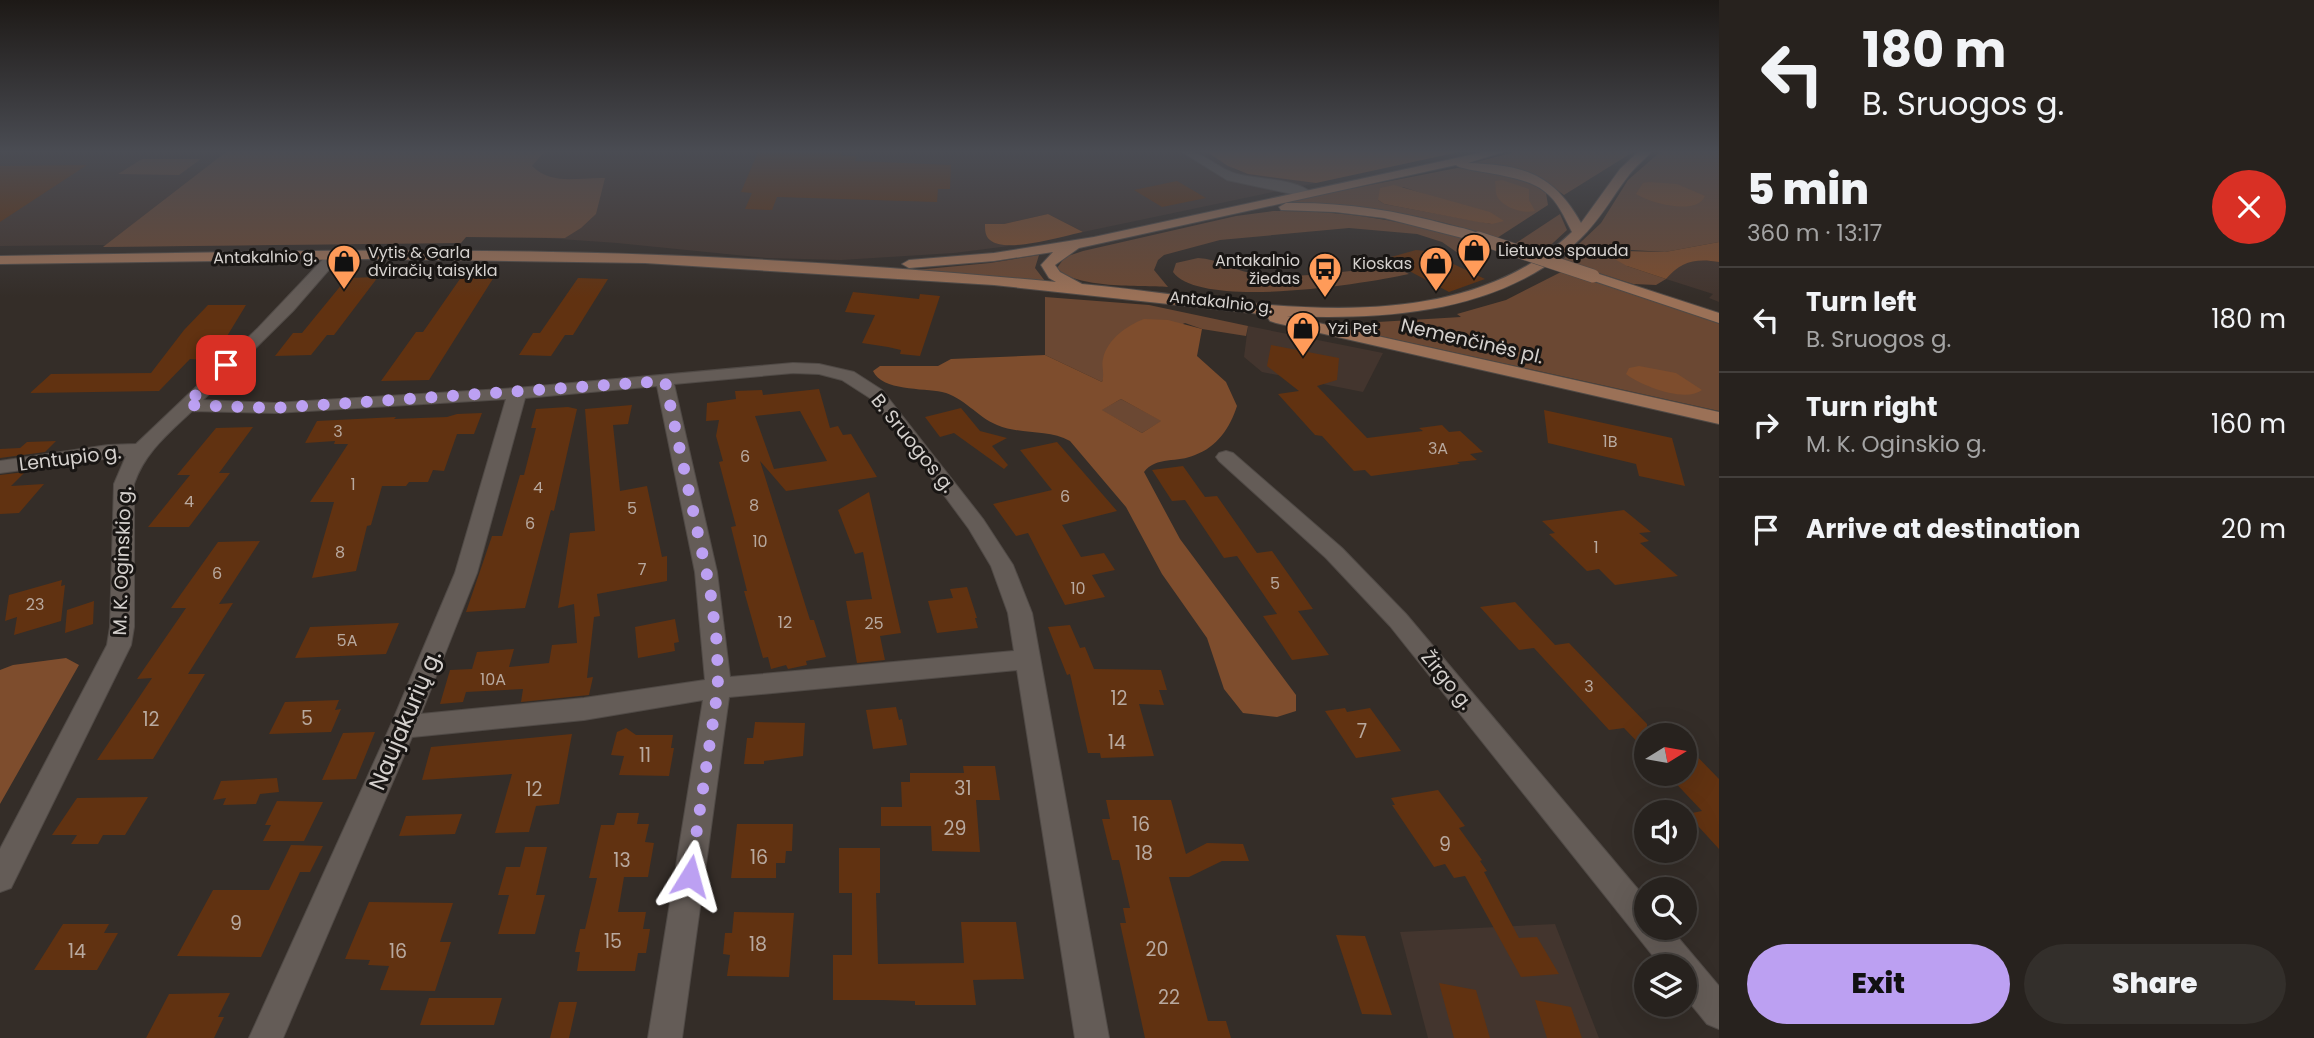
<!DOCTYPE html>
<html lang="en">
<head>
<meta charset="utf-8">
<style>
  :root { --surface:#27221e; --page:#332f2b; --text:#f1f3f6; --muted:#a4a4a4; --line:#433f3c; --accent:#bca0f2 }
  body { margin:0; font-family:Poppins,sans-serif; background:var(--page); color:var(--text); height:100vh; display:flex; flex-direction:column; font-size:26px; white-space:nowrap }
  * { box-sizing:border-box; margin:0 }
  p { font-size:23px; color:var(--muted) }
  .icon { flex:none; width:38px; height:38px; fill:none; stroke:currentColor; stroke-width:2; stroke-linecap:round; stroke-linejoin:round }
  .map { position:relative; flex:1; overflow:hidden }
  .drawer { display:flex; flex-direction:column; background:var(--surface); width:595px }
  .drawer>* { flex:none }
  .hud { background:#27221e; color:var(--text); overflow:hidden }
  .needle { width:46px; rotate:79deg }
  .buttons { position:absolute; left:1634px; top:723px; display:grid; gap:14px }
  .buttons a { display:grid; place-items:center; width:63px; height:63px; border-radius:50%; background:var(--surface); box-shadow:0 7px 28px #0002,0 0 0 2px var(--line); font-size:35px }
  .pin { position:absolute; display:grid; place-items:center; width:60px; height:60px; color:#fff; margin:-30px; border-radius:14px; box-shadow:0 4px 10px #0006 }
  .me { position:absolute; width:77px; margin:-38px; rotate:8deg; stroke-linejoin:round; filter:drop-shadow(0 0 5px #0008) }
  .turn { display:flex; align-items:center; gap:24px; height:147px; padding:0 28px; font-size:32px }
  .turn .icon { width:91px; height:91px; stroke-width:2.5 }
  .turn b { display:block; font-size:49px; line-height:60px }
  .round { display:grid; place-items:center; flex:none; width:74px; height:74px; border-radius:37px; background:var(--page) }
  .overview { display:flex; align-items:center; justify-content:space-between; height:119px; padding:0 28px }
  h1 { font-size:42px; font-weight:800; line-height:52px }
  .action { display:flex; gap:14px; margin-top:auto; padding:14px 28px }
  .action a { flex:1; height:80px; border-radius:42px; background:var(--accent); color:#111; font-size:28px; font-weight:800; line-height:80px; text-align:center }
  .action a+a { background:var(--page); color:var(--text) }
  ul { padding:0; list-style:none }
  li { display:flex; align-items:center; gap:21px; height:105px; padding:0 28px; border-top:2px solid var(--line) }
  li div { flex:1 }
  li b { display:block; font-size:26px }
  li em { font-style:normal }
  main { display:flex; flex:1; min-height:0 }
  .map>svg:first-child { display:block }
</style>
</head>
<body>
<main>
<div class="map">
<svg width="1719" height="1038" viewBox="0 0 1719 1038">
  <rect width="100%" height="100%" fill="#342d28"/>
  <path fill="#43352e" d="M0,152H1207L1238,171L1316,183L1083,232L1048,214L1004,224L992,242L1009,246L954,253L841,260L766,258L617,243L531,237H466L461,243L103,247L105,245L0,246Z
    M1694,259L1719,262V302L1709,298L1713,294L1666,279L1675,268Z
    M1248,326L1383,353L1363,392L1262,372L1244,357Z
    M1555,924L1599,1038H1428L1400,932Z"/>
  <path fill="#6b4833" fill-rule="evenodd" d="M226,152H544L532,166C553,186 578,177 605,178L596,214L581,228L565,238L466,237L461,243L103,247Z
    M1515,152H1633L1564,195C1537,174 1505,167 1472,163Z
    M1660,152H1719V242L1665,252L1631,250L1627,266L1666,279L1656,285L1633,284L1561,261L1601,223L1628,180Z
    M142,159H201L179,175L118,174Z
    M1457,168C1487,169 1522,175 1546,193L1548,205L1497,238C1424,215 1354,201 1278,203ZM1403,187L1448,202L1492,224L1384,204L1378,200Z
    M1273,211C1347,210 1418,222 1488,247L1465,258L1442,242L1417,234L1349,228L1220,240L1164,255L1158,260L1154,270L1168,287C1141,285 1075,289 1057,268L1065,257L1083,251L1236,216Z
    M1560,214L1567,230L1541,254L1513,245Z
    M1039,255L1035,268L1045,281L915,270L990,263Z
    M1198,258C1218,259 1232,270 1251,273C1287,280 1327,273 1362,270L1371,269L1381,260L1409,274C1364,284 1201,310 1173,272L1176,263Z
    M1563,271L1719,323V411L1362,332L1361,323L1461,317L1457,314L1506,300Z
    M1045,297L1149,305L1248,326L1246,336L1202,329L1185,323L1103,359L1105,374L1102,382L1045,355Z
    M1121,399L1162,421L1142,433L1101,410Z"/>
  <path fill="#7e4d2d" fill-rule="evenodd" d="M1207,152H1459L1316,183L1248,174L1228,166Z
    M1502,180L1529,189V200L1535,211C1523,214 1505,208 1498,198C1495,194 1496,187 1495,181Z
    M1649,182L1677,184L1705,196C1697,216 1650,203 1636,194L1643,183Z
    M1394,185L1490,212L1504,221L1492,224L1478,222L1384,204L1378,200L1380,188Z
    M1048,214L1083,232C1063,236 1005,254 990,240C985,236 985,230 985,224H1004Z
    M1719,242V262C1696,258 1681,261 1666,279L1627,266L1611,257L1623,251L1665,252Z
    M1144,319L1168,320L1202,329L1197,356L1226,382L1237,406C1230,428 1217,447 1195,455C1178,463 1156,456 1144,472L1180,539L1296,695V711L1277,717L1243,713L1224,689L1207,638L1162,574L1126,507L1070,441C1048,429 1021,435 997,425C977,417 964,397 942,392C923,388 882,391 873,371L880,366H938L951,359L1045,355L1102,382C1105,373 1101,366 1103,359C1107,339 1128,325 1144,319ZM1121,399L1161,421L1142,433L1102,410Z
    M1639,366L1676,373L1702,390C1686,403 1641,386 1626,374L1629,368Z
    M66,658L79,665L0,804V670L13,665Z"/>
  <path fill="#613211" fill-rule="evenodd" d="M758,152H842L841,155L857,156L855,161L951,165L950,189H938L937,202L777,197L772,210L745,209L752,193L741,192Z
    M87,165L0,222V166Z
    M1177,181L1206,198L1162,207L1134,190Z
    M1416,250L1426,251L1485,279L1449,292L1396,264L1402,262L1391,257Z
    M462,276L494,277L429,380L381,381L416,332H423Z
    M378,277L334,335H327L311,355L275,356L293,333H302L347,278Z
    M578,278L608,279L573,335H565L551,356L519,355L533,333H540Z
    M853,292L919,299L920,294L940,296L920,356L900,354L901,350L888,347L862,343L875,315L845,312Z
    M208,305H246L218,351L205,360L190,359L159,391L30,393L51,374L151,373L184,330Z
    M1271,345L1339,358L1337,380L1317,386L1367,438L1423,431L1419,428L1442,425L1449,432L1460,431L1483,452L1470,454L1477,460L1457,462L1460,464L1371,476L1365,470L1354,471L1322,436L1315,435L1278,394L1299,391L1267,366Z
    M819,389L830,428L838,426L843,435L851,434L877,477L786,491L760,461L810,620H814L826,657L806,661L807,665L788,669L786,665L771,669L768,657L763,658L744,591H747L731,527L736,526L719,462L723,461L716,436L719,420L706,421L707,403L736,399L735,391L762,390L763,395ZM800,411L827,461L774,469L755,416Z
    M632,405L628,424L613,425L620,491L647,486L662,557L667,556V581L597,594L600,616L594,617L587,678L593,677L589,695L521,702L523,689L466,692L463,702L440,704L450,670L472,669L477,652L514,649L509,667L549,663L552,645L577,643L574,604L558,608L570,533L595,531L585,409Z
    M568,407L577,409L554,511L551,510L525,608L466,612L492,536H502L520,475H524L536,428H531L536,409Z
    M961,408L980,431L1007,438L992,446L1008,465L1004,469L954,433L940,437L925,417Z
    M1544,410L1672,438L1685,486L1639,476L1636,464L1548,443Z
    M482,413L474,434H457L444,471L433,470L428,482H409L406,486H382L371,525L367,526L356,571L312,578L334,502H310L348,444H334L335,441L305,443L317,421L396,417L394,419L447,417L457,414Z
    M253,427L219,473H230L189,527H148L190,475H177L216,428Z
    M56,441L45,452L0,458V449L20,448L27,442Z
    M1057,442L1117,511L1062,525L1081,557L1104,553L1115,570L1092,575L1105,597L1065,605L1028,533L1016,536L993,504L1052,490L1020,450Z
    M1183,466L1205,497L1217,496L1257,553L1272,551L1313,609L1298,611L1329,655L1292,660L1263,616L1277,614L1237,556L1224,558L1185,500L1172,501L1152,470Z
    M25,472L11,486L44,484L19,513L0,514V475Z
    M869,492L901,633L880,636L885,660L857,663L846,601L872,599L863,552L855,554L838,510Z
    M1624,510L1651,532L1639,533L1649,541L1640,543L1678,576L1615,585L1599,569L1587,571L1549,534L1555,533L1542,521Z
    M260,541L219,604L233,603L188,674H205L153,759L97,760L152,678L137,679L186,608H171L218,542Z
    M62,580L61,586L65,585L61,621L14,635L17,617L5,621L9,595Z
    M967,587L977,618H975L978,628L937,633L928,601L953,598L950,589Z
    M94,601L93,624L65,633L67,610Z
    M1515,602L1555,645L1569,643L1647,724V752L1624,728L1609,730L1534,648L1519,650L1480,607Z
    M675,619L679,642L674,643L675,651L638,658L635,627Z
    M399,623L386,654L295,658L310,627Z
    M1070,625L1080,648L1085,647L1094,669L1161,670L1167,690H1159L1164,705L1139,704L1154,756L1101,758L1100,753H1088L1070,674L1067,675L1048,627Z
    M339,700L335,710L341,709L331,732L269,734L285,702Z
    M896,707L899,720L902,719L907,745L873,749L866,710Z
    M1345,708L1347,712L1370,708L1401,751L1356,758L1325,711Z
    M755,722L805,723L803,756L764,761V764H744L747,738H753Z
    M626,728L636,735H673L671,748H674L669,776L619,775L624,756L611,755L617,732Z
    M375,732L356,779L322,780L343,733Z
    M572,734L559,804L536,806L529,832L495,833L512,774L422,780L431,747Z
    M1685,744L1719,779V849L1687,814L1702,811L1667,774H1685Z
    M963,766H995L1000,800H976L980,852L932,851L931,826H881V807H902L901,782H910V773H964Z
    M277,778L279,792L260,794L256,804L223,805L226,798L213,800L221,781Z
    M1438,790L1465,826L1459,828L1482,860L1480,861L1487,871L1484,872L1519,938L1537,937L1559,974L1521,977L1465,876L1454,878L1445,864L1434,867L1392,805H1395L1391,798Z
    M148,797L125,835H103L98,844H71L77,835H52L77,798Z
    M1106,800H1171L1186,854L1207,843L1243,844L1249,861H1222L1189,877H1169L1208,1021H1226L1231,1038H1145L1120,923H1126L1123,908H1130L1119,860H1112L1102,819H1110Z
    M277,801L323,802L304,841H263L271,825H265Z
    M617,813H639L637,824H649L645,842L654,843L648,877H624L618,912H646L643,929H650L646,953H638L635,971H577L580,952H575L580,929H585L597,878H589L601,825H614Z
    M462,814L455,834L399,836L406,816Z
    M737,824H793L792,851H786L785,863H776V878H731Z
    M291,845L323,846L310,872H300L261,957L177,956L213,890H269Z
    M525,847H547L536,895H545L535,934H498L509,895H498L506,867H520Z
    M839,848H880V893H876L878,964L964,963L961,922H1016L1024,979L973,980L976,1005H915V1001L883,1000H833V955H852V893H839Z
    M369,902L453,903L440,942H451L435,991L380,990L389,966L368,965L370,960L345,959Z
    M734,912L794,913L789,977L727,976L730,955L723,954L725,933H732Z
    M63,924H109L104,933H118L97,970H34Z
    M1336,935L1365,936L1392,1015L1362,1014Z
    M1439,983L1476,990L1490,1038H1454Z
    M230,993L218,1017H224L214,1038H146L169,994Z
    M429,998H502L494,1025H420Z
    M1535,1000L1571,1007L1582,1038H1547Z
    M559,1002H577L569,1038H550Z"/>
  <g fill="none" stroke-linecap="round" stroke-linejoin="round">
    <defs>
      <path id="street" d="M1182,152C1204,150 1217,169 1237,174C1260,180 1294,178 1312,193L1306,197L1227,180Z
        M333,253L340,257L293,311L203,400L275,403L517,388L793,363L819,364L854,372L882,390L983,519L1013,565L1032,613L1109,1038H1075L1017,670L729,697L682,1038H648L703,700L584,720L412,737L283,1038H249L390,727L455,573L506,399L275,413L192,411C168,434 145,452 134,484V627L131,645L11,888L0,892V849L107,645L110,627L114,484L126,456L0,473V461L108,445L136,444L258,328L328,254ZM793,373L819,374L842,380L870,398L899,434L969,529L991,566L1008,613L1014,651L730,677L717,572L674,384ZM657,386L695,572L705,680L584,698L421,714L477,573L525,398Z
        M1226,451L1233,453L1342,548L1406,614L1647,900V928H1670L1719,986V1029L1707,1024L1685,997V966H1661L1390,626L1326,558L1219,461L1216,457L1219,453Z"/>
      <path id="primary" d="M1484,152H1503L1468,163C1523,165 1553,173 1581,223L1620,169L1638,152H1651C1644,160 1635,167 1629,175C1612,197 1600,220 1580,239C1503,313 1387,320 1287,316L1719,412V424L1276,323L1270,321L1268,318L1270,315L994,285L645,263L368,259L0,264V256C184,253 368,248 552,252C720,255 889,266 1056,282L1049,278L1041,265L1053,252L994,261L909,268L902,264L909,260L994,253L1094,237ZM1456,165C1462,172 1522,173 1544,191C1558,201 1564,217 1572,232C1447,351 1235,298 1082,284L1060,272L1055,265L1079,248Z
        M1286,203C1342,202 1395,210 1449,225C1461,228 1477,230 1485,238L1478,242L1384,218L1335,212L1281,210L1279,207Z
        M1593,272L1719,313V323L1588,279L1586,276Z"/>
    </defs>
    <use href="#street" stroke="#504a46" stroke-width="2"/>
    <use href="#primary" stroke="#504a46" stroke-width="2"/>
    <use href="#street" fill="#645c57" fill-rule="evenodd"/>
    <use href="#primary" fill="#9b7157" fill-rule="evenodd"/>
    <defs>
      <path id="primary-bridge" d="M1478,238L1593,276"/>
    </defs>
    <use href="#primary-bridge" stroke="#504a46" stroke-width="14" stroke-linecap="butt"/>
    <use href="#primary-bridge" stroke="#9b7157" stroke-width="13"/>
  </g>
  <linearGradient id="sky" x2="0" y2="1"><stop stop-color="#1d1916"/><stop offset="0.51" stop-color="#4a4c53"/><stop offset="1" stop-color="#4a4c53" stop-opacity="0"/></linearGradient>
  <rect width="1719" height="297" fill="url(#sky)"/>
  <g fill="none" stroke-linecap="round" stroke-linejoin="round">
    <path stroke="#bca0f2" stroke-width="12" stroke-dasharray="0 21.6" d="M226,365L186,405L275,408L665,381L710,589L717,644L718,688L690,876"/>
  </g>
  <defs>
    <symbol id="shop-pin" viewBox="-11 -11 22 30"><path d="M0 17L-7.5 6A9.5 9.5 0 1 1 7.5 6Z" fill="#ff9b59" stroke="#191614"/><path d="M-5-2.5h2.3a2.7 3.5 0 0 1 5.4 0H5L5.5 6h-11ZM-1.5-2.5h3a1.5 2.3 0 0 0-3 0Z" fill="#111"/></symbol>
    <symbol id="bus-pin" viewBox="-11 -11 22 30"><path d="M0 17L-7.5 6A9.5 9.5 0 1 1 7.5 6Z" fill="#ff9b59" stroke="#191614"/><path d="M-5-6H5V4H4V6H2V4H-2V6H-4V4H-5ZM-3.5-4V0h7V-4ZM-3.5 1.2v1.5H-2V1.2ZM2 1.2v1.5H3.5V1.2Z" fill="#111"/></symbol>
  </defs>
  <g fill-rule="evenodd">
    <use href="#shop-pin" x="1455" y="231" width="38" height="52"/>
    <use href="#shop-pin" x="325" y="242" width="38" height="52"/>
    <use href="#shop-pin" x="1417" y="244" width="38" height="52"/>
    <use href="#bus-pin" x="1306" y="250" width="38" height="52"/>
    <use href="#shop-pin" x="1284" y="309" width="38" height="52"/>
  </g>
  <g text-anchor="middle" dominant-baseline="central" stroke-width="6" stroke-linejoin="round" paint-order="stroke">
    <g font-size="16" fill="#d5d1ce" stroke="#191614" text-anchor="start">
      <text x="1498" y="250">Lietuvos spauda</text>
      <text x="368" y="252">Vytis &amp; Garla<tspan x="368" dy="18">dviračių taisykla</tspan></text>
      <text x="1300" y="260" text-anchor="end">Antakalnio<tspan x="1300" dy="18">žiedas</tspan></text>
      <text x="1412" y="263" text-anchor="end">Kioskas</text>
      <text x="1328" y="328">Yzi Pet</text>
    </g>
    <g font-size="16" fill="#d5d1ce" stroke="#191614">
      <text transform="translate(265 257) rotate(-1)">Antakalnio g.</text>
      <text transform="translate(1221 302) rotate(6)">Antakalnio g.</text>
    </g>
    <g font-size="16" fill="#b8a99f">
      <text x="338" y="431">3</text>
      <text x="1610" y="441">1B</text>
      <text x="1438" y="448">3A</text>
      <text x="745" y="456">6</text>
      <text x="353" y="484">1</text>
      <text x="538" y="487">4</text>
      <text x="1065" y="496">6</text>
      <text x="189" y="501">4</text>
      <text x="754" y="505">8</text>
      <text x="632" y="508">5</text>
      <text x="530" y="523">6</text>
      <text x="760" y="541">10</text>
      <text x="1596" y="547">1</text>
      <text x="340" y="552">8</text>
      <text x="642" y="569">7</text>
      <text x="217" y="573">6</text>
      <text x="1275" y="583">5</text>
      <text x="1078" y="588">10</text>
      <text x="35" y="604">23</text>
      <text x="785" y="622">12</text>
      <text x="874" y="623">25</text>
      <text x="347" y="640">5A</text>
      <text x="493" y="679">10A</text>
      <text x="1589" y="686">3</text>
    </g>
    <g font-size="19" fill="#d5d1ce" stroke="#191614">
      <text transform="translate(1472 341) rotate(13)">Nemenčinės pl.</text>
      <text transform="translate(913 443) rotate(51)">B. Sruogos g.</text>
      <text transform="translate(70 458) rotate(-7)">Lentupio g.</text>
      <text transform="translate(122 561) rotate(-88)">M. K. Oginskio g.</text>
      <text transform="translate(1447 680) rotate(51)">Žirgo g.</text>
    </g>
    <g font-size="19" fill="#b8a99f">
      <text x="1119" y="698">12</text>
      <text x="307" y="718">5</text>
      <text x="151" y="719">12</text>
      <text x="1362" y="731">7</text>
      <text x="1117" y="742">14</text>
      <text x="645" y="755">11</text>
      <text x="963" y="788">31</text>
      <text x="534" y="789">12</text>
      <text x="1141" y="824">16</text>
      <text x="955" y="828">29</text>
      <text x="1445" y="844">9</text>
      <text x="1144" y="853">18</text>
      <text x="759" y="857">16</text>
      <text x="622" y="860">13</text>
      <text x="236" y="923">9</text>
      <text x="613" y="941">15</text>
      <text x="758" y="944">18</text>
      <text x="1157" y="949">20</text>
      <text x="77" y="951">14</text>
      <text x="398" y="951">16</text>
      <text x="1169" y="997">22</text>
    </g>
    <g font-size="23" fill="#d5d1ce" stroke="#191614">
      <text transform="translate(405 720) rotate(-67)">Naujakurių g.</text>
    </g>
  </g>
</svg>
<div class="buttons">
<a><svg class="needle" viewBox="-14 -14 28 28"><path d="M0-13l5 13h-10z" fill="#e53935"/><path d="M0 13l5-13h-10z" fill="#a4a4a4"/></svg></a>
<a><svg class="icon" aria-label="sound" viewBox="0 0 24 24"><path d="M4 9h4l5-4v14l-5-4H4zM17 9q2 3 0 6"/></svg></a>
<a><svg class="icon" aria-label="search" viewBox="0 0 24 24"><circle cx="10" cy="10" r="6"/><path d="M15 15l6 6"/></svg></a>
<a><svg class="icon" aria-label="layers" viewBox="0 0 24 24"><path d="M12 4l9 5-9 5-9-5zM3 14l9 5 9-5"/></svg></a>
</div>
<div class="pin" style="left:226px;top:365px;background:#d93025"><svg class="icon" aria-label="arrive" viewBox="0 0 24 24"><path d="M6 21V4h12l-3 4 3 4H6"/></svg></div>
<svg class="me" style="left:690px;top:876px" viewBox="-20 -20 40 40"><path d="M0-17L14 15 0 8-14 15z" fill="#bca0f2" stroke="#fff" stroke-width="4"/></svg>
</div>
<section class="drawer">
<div class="hud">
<div class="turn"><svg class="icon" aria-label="left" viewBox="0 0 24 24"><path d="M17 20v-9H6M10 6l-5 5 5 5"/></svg><div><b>180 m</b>B. Sruogos g.</div></div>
</div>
<div class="overview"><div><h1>5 min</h1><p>360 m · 13:17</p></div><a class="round" style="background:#d93025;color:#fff"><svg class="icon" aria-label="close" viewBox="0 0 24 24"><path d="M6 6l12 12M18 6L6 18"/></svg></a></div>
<ul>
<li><svg class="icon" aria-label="left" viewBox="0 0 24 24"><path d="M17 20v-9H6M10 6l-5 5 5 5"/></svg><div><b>Turn left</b><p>B. Sruogos g.</p></div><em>180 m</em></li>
<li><svg class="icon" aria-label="right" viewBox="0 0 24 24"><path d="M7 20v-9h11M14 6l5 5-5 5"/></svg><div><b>Turn right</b><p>M. K. Oginskio g.</p></div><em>160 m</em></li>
<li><svg class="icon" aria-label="arrive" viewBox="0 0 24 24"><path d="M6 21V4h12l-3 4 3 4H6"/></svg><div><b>Arrive at destination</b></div><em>20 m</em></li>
</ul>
<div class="action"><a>Exit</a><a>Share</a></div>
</section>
</main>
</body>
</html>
